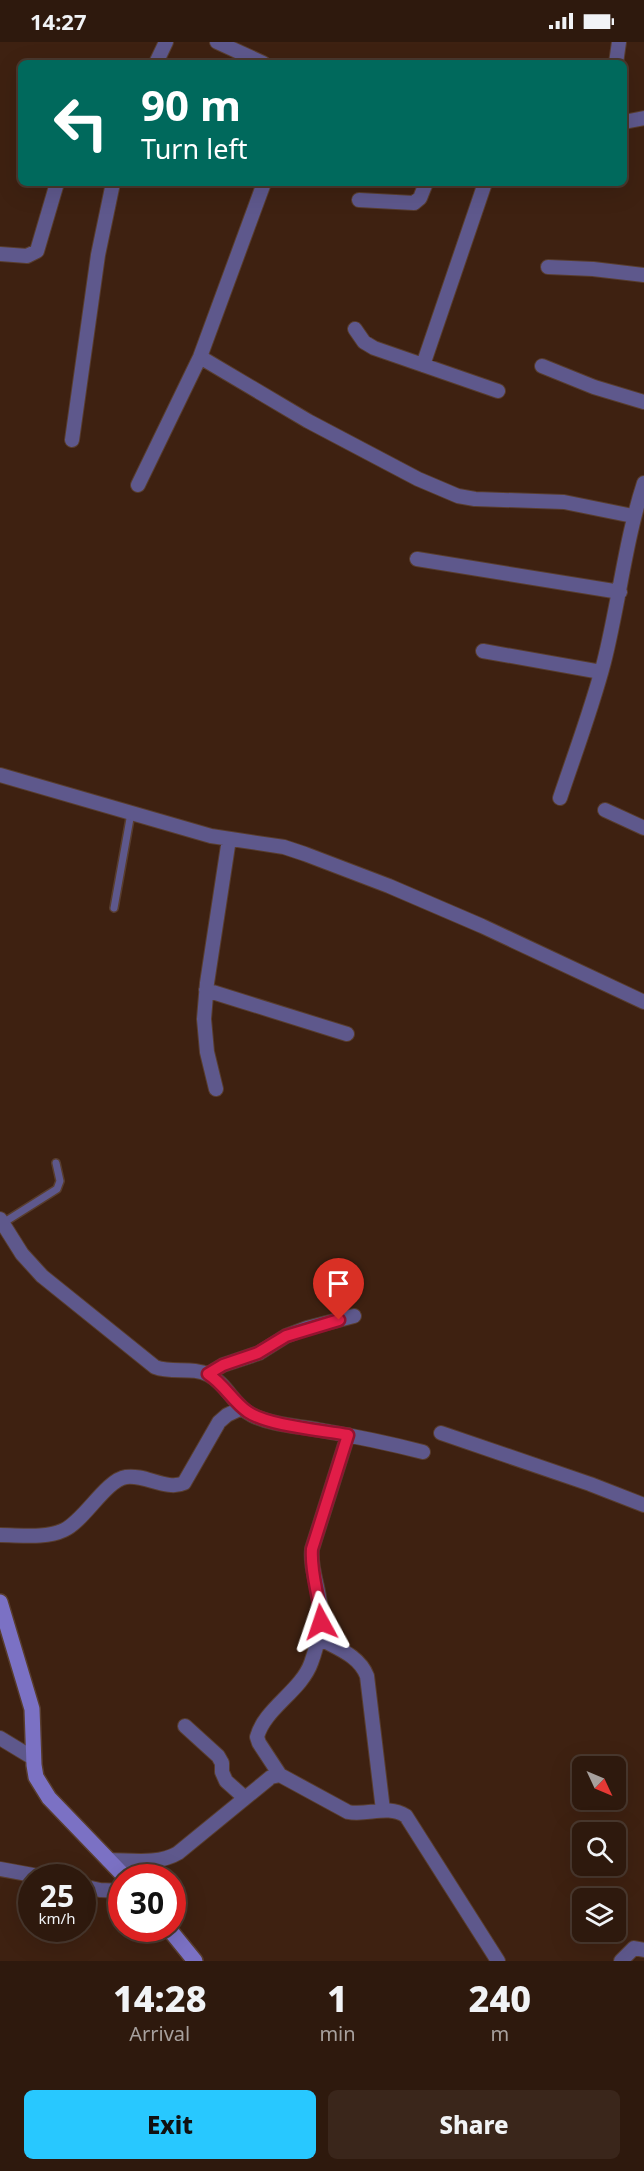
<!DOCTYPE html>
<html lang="en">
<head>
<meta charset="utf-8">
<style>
  :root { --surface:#2e190d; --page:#3a261b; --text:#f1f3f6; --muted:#a7a09d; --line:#49382e; --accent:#28c8ff }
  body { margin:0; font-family:"Noto Sans",sans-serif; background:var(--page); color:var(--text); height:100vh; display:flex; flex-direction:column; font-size:22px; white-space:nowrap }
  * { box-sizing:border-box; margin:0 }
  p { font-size:20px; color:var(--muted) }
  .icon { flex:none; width:33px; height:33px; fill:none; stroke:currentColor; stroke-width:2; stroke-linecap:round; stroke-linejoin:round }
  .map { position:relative; height:1919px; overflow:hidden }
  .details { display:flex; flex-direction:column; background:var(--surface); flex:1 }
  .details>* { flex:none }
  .banner { position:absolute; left:18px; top:18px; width:609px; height:126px; border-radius:9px; box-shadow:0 6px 24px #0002,0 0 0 2px var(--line); background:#00695c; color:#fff; overflow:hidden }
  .needle { width:39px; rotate:134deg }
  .controls { position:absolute; left:572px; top:1714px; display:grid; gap:12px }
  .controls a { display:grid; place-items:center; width:54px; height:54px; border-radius:9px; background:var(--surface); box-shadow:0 6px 24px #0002,0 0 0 2px var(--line); font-size:30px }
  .speed { position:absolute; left:18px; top:1822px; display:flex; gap:12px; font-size:30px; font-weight:700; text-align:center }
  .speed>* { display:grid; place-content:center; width:78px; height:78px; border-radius:50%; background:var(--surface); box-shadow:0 6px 24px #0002,0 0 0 2px var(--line); line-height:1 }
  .speed small { font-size:15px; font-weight:400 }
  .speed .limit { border:9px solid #d22; background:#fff; color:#111 }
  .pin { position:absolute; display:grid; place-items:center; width:51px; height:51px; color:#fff; margin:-62px -26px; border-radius:50% 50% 50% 0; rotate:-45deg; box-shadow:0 0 6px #0007 }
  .pin .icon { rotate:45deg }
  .me { position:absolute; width:66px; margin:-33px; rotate:355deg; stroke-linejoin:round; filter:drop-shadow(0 0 4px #0008) }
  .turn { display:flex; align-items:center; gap:21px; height:126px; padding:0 24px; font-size:27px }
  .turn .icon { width:78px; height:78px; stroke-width:2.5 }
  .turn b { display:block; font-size:42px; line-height:51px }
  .eta { display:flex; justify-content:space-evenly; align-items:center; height:102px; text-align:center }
  .eta b { font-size:36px; font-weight:800; line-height:42px }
  .primary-button { display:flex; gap:12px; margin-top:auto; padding:12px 24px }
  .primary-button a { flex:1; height:69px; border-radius:9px; background:var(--accent); color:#111; font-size:24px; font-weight:800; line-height:69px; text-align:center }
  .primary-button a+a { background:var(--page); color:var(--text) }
  .status { display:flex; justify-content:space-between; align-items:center; height:42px; padding:0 30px; background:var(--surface); direction:ltr }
  .status svg { height:16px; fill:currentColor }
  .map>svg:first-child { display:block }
</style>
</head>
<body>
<div class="status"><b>14:27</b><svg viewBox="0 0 49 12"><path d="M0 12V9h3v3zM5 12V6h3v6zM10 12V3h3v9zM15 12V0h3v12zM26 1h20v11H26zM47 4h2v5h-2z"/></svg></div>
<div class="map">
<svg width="644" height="1919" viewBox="0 0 644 1919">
  <rect width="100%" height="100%" fill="#3e2111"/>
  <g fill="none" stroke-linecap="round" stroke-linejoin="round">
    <defs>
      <path id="lane" d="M114,866L131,771
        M3,1181L57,1147L60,1139L56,1121"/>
      <path id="street" d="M217,0L263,21
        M156,21L166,0
        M616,21L619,0
        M624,80L644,76
        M359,158L414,161L420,156L426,141
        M0,212L27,214L37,209L57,141
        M548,225L593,227L644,233
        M355,287L364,300L374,306L498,349
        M200,315L308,379L418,437L458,454L475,457L564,460L633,474
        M423,323L485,141
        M542,324L594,345L644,360
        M72,398L98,213L113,141
        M138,443L200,315L264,141
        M417,517L620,550
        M483,609L601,630
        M0,733L211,794L284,805L305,812L389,844L482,884L644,960
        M560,756C575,711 592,666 604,620C619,561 625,499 644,441
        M605,768L644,786
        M206,948L347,992
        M216,1047L207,1010L204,977L207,941L229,797
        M0,1177L22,1212L42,1234L155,1325C173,1332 192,1324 209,1333C227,1342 234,1364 252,1373C272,1383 298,1384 319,1388C354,1394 388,1401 423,1410
        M208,1332L223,1323L259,1311L286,1294L307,1286L354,1274
        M441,1391L590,1442L644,1463
        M0,1493C20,1493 45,1497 64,1488C84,1479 106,1438 126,1435C145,1432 167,1449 184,1441L219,1380L227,1373L242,1366
        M317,1595C336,1606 359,1613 367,1634L383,1768
        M185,1684L218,1714L222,1721V1730L226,1739L245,1756
        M0,1696L33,1716
        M280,1733L259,1701L257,1695C264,1667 301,1649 311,1621C318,1603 322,1580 320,1561C318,1543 310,1526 312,1507L348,1393
        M108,1818C131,1818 158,1823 178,1811L271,1735L280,1733L348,1770C368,1774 387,1762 406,1774L498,1919
        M0,1827L49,1836
        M82,1844L100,1848L122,1849
        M621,1919L634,1906L644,1908"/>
      <path id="secondary" d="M0,1560L32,1667L34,1723L36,1735L49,1756L126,1836
        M169,1887L195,1919"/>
    </defs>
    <use href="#lane" stroke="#583d2e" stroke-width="10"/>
    <use href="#street" stroke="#583d2e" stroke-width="16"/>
    <use href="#secondary" stroke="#583d2e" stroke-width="18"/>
    <use href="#lane" stroke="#5e588c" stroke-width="7"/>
    <use href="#street" stroke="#5e588c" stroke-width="14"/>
    <use href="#secondary" stroke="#7b71c4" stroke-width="15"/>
  </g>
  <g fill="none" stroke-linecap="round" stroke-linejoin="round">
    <defs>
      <path id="route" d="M321,1580C320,1556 310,1531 312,1507L348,1393C321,1388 269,1384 248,1370C233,1360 224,1342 208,1332L223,1323L258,1311L286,1294L339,1278"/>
    </defs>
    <use href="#route" stroke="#92132f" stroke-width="15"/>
    <use href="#route" stroke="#e11d48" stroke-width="10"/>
  </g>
</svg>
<div class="controls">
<a><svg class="needle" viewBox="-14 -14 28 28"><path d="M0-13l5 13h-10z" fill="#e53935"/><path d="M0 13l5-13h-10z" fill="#a7a09d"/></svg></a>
<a><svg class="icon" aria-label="search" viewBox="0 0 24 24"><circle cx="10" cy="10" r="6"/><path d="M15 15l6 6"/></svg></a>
<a><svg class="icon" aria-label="layers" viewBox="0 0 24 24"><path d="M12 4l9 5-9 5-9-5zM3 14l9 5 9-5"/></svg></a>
</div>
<div class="speed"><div>25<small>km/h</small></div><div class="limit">30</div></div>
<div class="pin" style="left:339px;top:1278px;background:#d93025"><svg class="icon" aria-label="arrive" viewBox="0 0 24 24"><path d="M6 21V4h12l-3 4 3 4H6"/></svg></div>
<svg class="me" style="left:321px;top:1580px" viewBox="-20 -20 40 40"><path d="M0-17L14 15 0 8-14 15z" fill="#e11d48" stroke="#fff" stroke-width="4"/></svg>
<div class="banner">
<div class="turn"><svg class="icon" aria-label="left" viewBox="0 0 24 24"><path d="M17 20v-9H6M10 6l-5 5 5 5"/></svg><div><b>90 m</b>Turn left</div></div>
</div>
</div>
<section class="details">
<div class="eta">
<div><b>14:28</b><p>Arrival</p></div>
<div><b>1</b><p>min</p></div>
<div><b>240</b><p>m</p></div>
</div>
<div class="primary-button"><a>Exit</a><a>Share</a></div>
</section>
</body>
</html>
